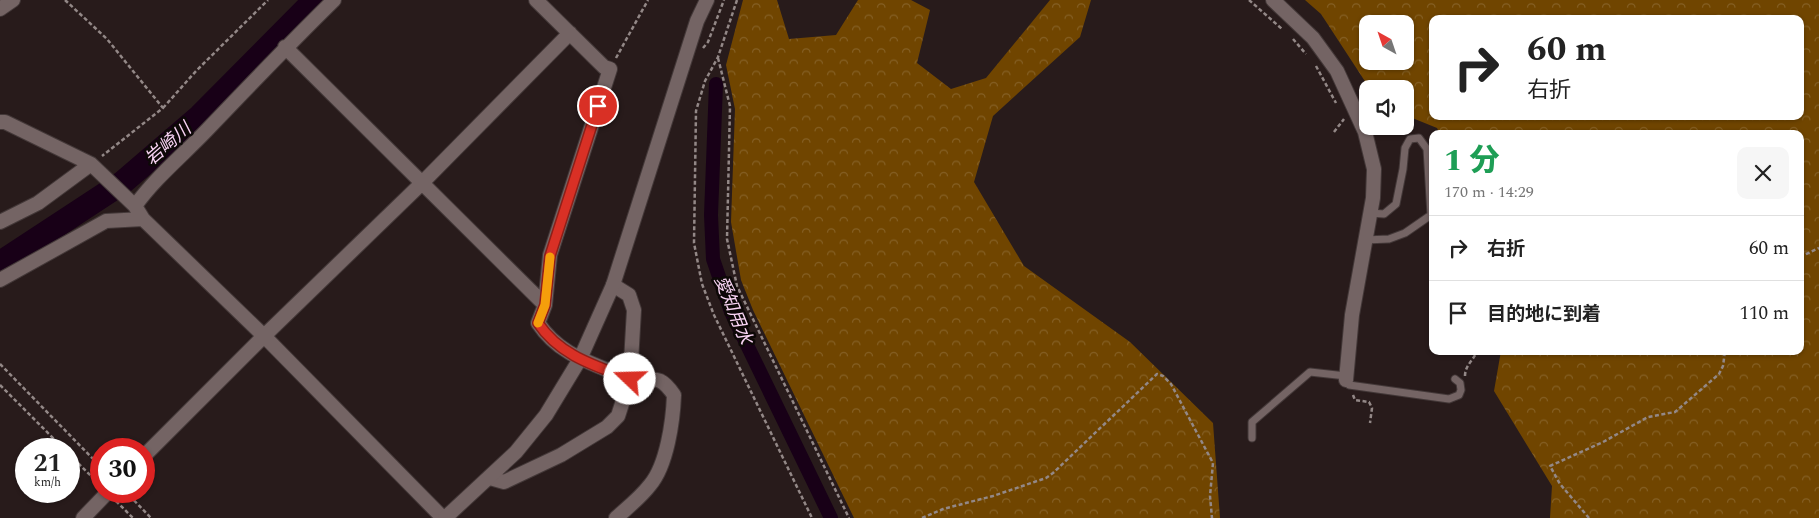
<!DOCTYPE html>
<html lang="ja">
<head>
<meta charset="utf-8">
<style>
  :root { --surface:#fff; --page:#f6f6f6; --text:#222; --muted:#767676; --line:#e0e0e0 }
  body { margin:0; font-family:Spectral,"Noto Sans JP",serif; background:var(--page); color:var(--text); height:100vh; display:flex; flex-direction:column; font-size:19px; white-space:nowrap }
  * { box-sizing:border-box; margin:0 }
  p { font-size:16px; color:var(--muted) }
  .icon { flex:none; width:28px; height:28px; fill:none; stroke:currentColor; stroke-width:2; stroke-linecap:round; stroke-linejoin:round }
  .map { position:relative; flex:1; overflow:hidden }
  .drawer { position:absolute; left:1429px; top:130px; width:375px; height:225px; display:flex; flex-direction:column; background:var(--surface); border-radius:10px; box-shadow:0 1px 4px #0004 }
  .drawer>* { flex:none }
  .guide { position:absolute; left:1429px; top:15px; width:375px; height:105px; border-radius:10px; box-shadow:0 1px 4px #0004; background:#fff; color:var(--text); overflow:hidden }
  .needle { width:32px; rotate:320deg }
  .controls { position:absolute; left:1359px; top:15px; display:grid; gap:10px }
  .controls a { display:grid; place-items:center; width:55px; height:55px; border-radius:10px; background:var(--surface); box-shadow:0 1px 4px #0004; font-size:25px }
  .speed { position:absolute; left:15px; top:438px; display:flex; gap:10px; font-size:25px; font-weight:700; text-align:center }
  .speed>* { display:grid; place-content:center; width:65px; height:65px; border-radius:50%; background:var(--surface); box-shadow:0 1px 4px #0004; line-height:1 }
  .speed small { font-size:12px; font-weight:400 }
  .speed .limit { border:8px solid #d22; background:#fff; color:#111 }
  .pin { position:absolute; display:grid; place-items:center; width:42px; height:42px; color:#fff; margin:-21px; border:2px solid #fff; border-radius:50%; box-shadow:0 1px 5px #0007 }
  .me { position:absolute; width:55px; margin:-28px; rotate:291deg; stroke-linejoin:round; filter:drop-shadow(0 0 4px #0008) }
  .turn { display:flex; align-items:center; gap:18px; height:105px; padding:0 15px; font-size:22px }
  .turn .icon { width:65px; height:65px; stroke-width:2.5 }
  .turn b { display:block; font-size:35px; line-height:42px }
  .round { display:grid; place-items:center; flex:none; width:52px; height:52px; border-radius:10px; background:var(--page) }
  .summary { display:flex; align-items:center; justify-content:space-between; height:85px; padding:0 15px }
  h1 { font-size:30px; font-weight:800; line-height:38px; color:#1e9e55 }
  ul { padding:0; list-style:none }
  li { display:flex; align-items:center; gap:15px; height:65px; padding:0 15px; border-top:1px solid var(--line) }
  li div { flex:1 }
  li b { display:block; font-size:19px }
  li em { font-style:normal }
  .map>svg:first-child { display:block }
</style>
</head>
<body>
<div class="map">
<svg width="1819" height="518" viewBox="0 0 1819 518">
  <defs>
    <pattern id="forest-crowns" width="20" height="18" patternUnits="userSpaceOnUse" patternTransform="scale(1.25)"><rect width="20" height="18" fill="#704500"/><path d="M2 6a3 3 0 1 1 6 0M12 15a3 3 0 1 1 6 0" fill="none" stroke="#856025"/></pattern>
  </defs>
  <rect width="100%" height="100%" fill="#281b1b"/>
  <path fill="url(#forest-crowns)" fill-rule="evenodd" d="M743,0H777L789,39L836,35L858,0H911L930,10L917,63L951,89L986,78L1050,0H1091L1080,37L993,116L974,182L1024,266L1130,342L1213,423L1220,518H854L753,310L741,280L731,222L735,109L726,65Z
    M1305,0H1819V518H1550L1552,486L1494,391L1501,351H1800V134H1440L1437,128L1405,115V89H1370L1321,14ZM1432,19H1800V116H1432ZM1368,24H1405V61H1368Z"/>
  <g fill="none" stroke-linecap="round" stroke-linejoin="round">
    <path stroke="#180017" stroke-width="14" d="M716,84L711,215L713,259L731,312L831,518"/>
    <path stroke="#180017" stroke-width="24" d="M0,263L122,183L200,116L315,0"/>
    <defs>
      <path id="service" d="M1365,240L1389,239L1405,233L1431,215L1427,149L1419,138L1410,139L1405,148L1403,169L1396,204L1384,214L1370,213
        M1346,380L1349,385L1449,399L1459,395L1461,390L1460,383L1455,379
        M1252,438V422L1310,372L1346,376"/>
      <path id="minor" d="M536,0L604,67L610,69L550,255L545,305L538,323C556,350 580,359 610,371C616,374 624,378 631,379C654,382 658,372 674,395C673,421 667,465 650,485C640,498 627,508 616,518
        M0,9L13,0
        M285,47L545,305
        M0,122H5L91,164L135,206L143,219L264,336L443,518
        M135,206C155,178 182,156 206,131C248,87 290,43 334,0
        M0,222L38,203L91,164
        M0,280L106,221L143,219
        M144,456L264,336L421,184L570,33
        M490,478L504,482L561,455L607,427L618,416L630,379L634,310L629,295L613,285
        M83,518L109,491"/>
      <path id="tertiary" d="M1273,0L1313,38L1337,71L1365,132L1374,169L1373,198L1352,315L1346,380
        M445,518L516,452L546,415L580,359L613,285L697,21L707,0"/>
    </defs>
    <use href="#service" stroke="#433838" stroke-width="9"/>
    <use href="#minor" stroke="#433838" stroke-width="16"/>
    <use href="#tertiary" stroke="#433838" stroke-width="16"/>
    <path stroke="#938887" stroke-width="2.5" stroke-dasharray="4 2.5" stroke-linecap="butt" d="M65,0L107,39L163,108L102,156
      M737,0L718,57L705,81L696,111L694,243L702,284L714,315L812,518
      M1249,0L1282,29
      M1293,39L1306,54
      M703,48L708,42L724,0
      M616,58L648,0
      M718,58L730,106L727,239L737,286L849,518
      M1316,66L1336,103
      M163,108L196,71L268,0
      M1334,132L1344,119
      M1800,257L1819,248
      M0,364L101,467
      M1465,376C1465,365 1474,360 1477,351
      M0,385L64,449
      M1353,395L1355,400L1369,402L1372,408L1370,423
      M69,454L99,484
      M125,491L151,518
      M116,501L133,518
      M922,518L943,509L993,496L1046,478L1053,473L1157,374L1163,376L1171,384L1213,463L1210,496L1212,518
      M1589,518L1560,484L1550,466L1603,442L1648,417L1675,412L1719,374L1723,366L1725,351"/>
    <use href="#service" stroke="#746464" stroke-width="7"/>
    <use href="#minor" stroke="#746464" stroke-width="14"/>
    <use href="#tertiary" stroke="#746464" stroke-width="14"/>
  </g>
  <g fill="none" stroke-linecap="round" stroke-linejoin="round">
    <defs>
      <path id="route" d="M598,106L550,256L545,305L538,323C560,356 596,366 630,379"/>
    </defs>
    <use href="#route" stroke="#8d1f18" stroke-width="12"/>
    <use href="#route" stroke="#d93025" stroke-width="9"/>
    <path stroke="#f59e0b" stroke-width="9" d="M538,323L545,305L550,257"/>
  </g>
  <g text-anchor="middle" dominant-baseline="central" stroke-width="5" stroke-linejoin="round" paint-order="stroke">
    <g font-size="18" font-style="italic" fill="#f9d4f4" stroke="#0d0807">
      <text transform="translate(168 144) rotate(-41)">岩崎川</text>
      <text transform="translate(733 310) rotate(68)">愛知用水</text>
    </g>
  </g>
</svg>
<div class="controls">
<a><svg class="needle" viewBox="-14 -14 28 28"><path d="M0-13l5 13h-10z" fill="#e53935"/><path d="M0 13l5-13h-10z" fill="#767676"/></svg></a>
<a><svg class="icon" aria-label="sound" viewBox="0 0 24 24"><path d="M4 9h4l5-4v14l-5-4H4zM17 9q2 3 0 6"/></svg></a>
</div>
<div class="speed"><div>21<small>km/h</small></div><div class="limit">30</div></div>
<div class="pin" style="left:598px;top:106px;background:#d93025"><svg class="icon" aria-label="arrive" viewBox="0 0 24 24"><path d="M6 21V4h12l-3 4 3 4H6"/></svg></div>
<svg class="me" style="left:630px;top:379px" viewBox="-20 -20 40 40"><circle r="19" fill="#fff"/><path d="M0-13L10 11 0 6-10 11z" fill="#d93025"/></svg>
<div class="guide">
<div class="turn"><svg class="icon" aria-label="right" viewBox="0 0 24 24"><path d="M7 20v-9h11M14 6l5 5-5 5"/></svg><div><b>60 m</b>右折</div></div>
</div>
<section class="drawer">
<div class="summary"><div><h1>1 分</h1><p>170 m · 14:29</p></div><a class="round"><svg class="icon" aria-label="close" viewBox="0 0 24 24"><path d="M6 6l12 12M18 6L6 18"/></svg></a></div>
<ul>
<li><svg class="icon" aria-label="right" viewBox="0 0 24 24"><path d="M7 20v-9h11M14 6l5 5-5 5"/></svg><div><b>右折</b></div><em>60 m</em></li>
<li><svg class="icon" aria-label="arrive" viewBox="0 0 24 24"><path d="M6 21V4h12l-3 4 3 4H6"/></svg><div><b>目的地に到着</b></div><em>110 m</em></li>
</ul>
</section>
</div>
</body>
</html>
